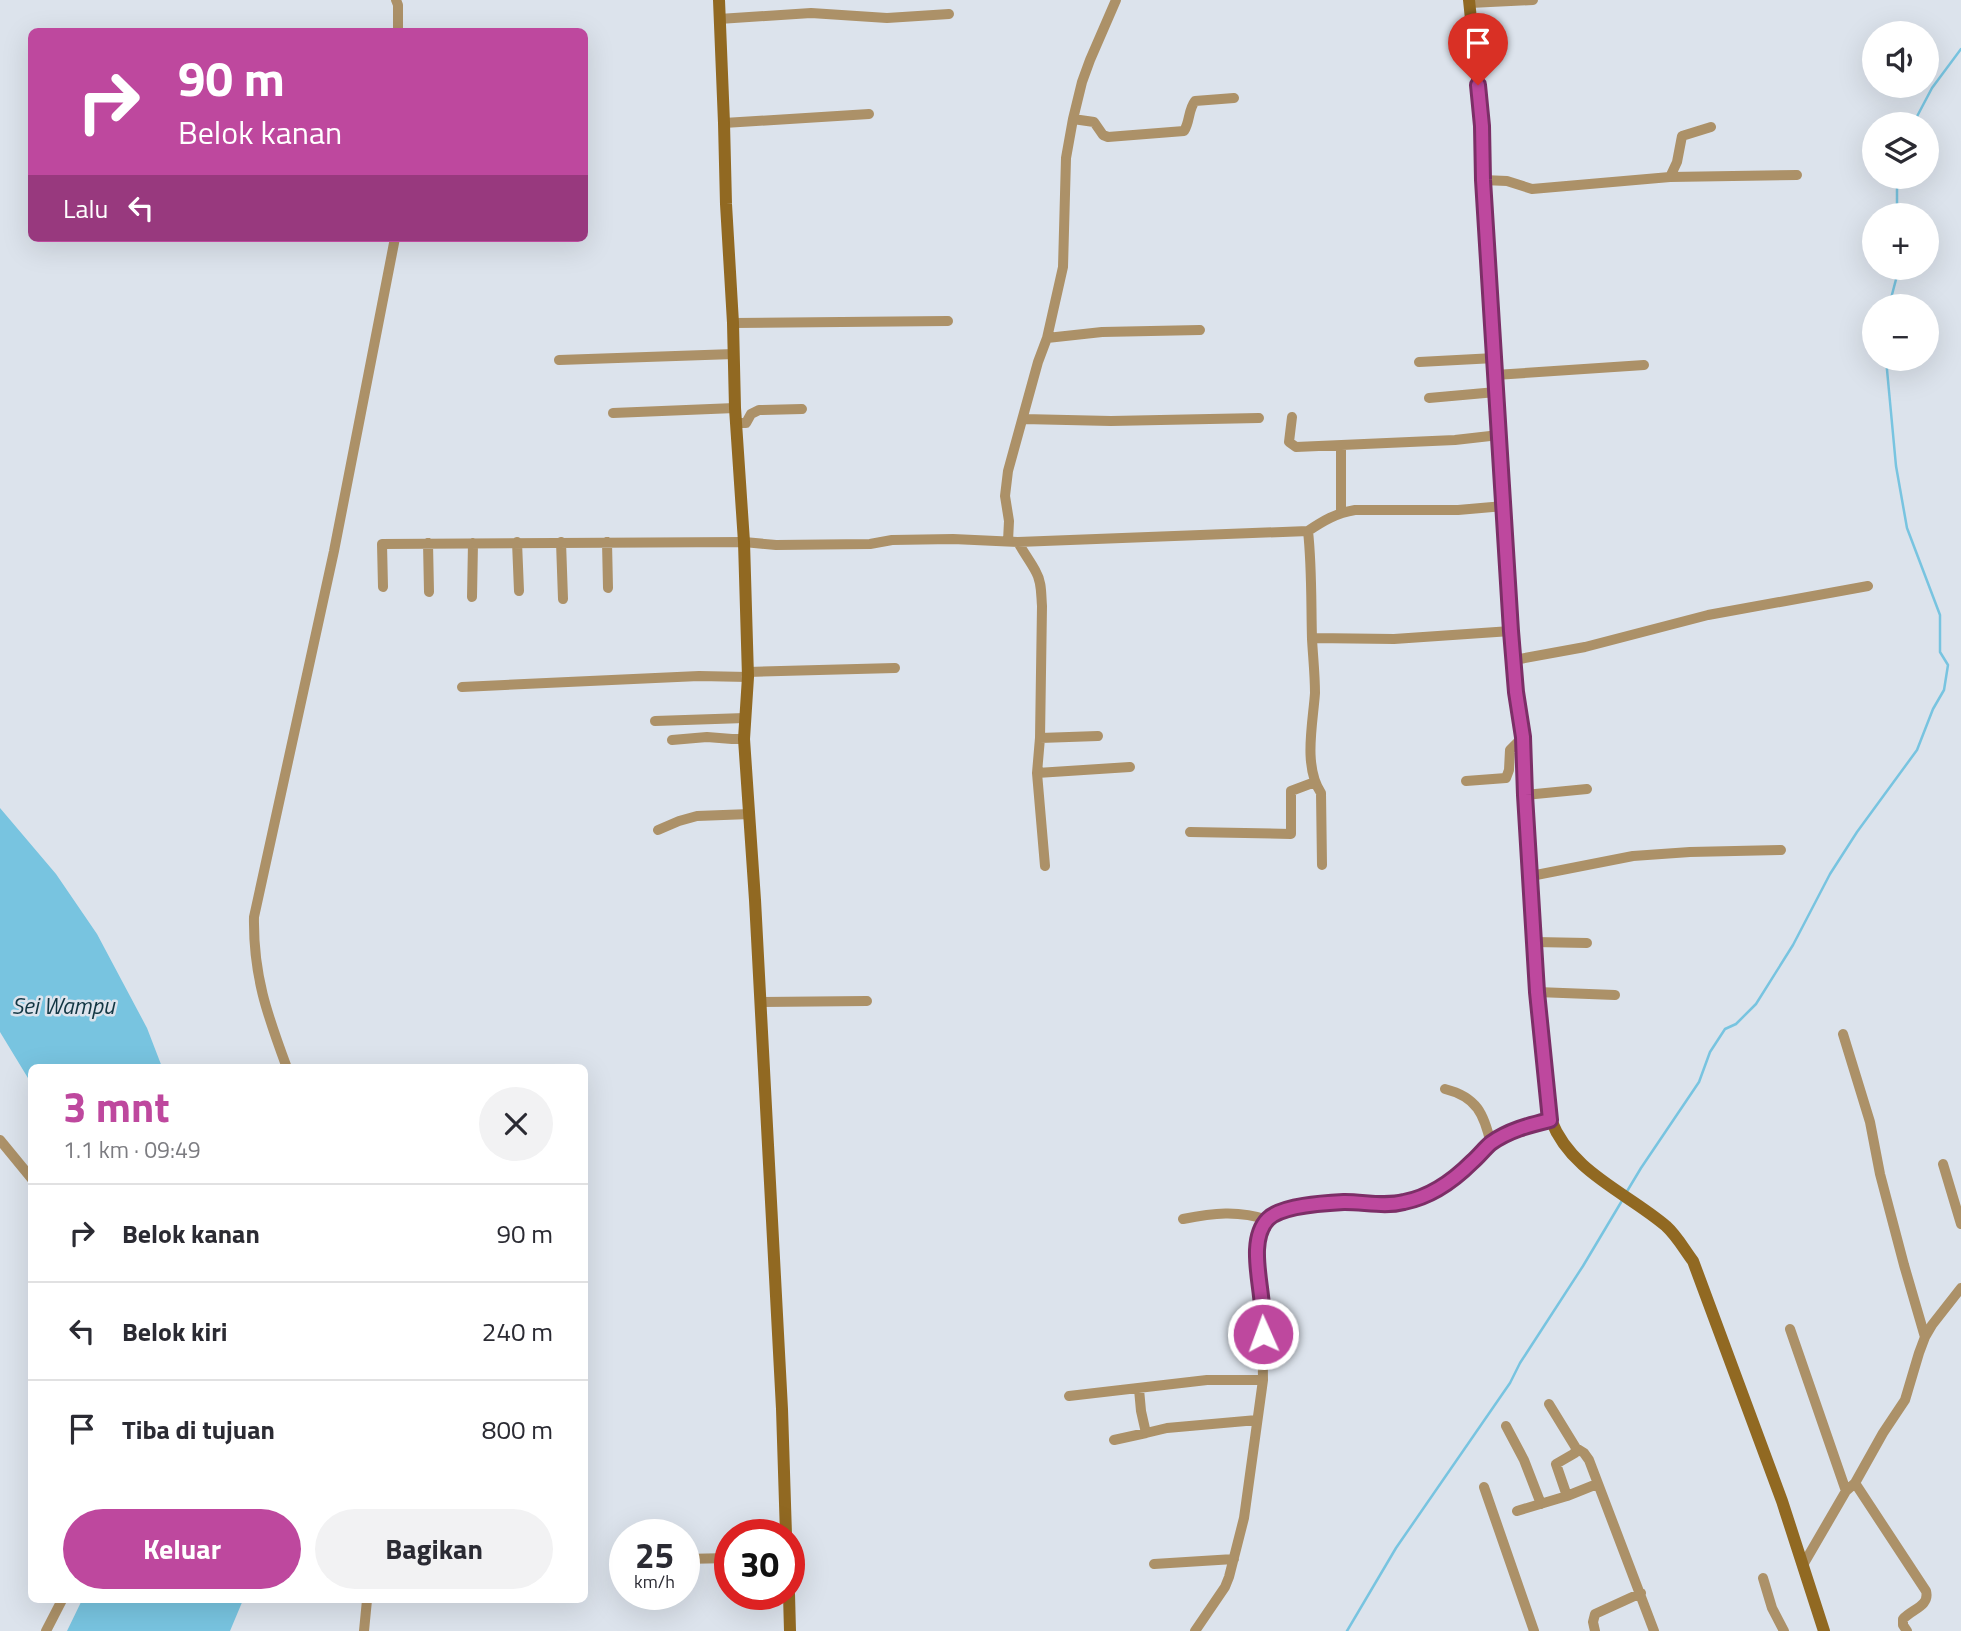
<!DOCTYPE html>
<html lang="id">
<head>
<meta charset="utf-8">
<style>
  :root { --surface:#fff; --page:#f2f2f3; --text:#2b2b33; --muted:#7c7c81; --line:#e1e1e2; --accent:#be489e }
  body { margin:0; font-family:"Titillium Web",sans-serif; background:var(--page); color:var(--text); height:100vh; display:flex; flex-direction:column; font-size:26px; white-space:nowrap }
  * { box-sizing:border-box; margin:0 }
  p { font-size:23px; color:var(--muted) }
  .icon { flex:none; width:38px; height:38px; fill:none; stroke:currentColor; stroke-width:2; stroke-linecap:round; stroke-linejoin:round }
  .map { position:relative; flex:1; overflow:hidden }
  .sheet { position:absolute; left:28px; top:1064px; width:560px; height:539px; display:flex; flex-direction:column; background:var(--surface); border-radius:10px; box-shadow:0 7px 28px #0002 }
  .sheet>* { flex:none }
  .banner { position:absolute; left:28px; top:28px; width:560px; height:214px; border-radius:10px; box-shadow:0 7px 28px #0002; background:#be489e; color:#fff; overflow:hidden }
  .controls { position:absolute; left:1862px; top:21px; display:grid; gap:14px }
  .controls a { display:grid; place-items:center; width:77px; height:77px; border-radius:50%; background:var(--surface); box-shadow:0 7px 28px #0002; font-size:35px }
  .speed { position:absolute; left:609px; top:1519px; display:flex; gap:14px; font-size:35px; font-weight:700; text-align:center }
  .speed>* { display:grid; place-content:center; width:91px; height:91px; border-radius:50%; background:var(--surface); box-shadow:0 7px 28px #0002; line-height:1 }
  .speed small { font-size:18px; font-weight:400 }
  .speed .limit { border:10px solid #d22; background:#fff; color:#111 }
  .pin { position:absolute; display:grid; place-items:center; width:60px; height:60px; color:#fff; margin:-72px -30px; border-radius:50% 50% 50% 0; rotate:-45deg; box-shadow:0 0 7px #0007 }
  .pin .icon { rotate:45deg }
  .me { position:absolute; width:77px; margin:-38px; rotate:358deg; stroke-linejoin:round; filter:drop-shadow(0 0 5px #0008) }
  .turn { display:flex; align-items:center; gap:24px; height:147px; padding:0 35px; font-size:32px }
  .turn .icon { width:91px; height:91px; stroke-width:2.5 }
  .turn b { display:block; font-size:49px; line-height:60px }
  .then { display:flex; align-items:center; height:66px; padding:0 35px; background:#0003; gap:14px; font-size:26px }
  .round { display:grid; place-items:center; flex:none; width:74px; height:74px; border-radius:37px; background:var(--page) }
  .overview { display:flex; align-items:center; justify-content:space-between; height:119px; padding:0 35px }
  h1 { font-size:42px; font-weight:700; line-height:52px; color:var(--accent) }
  .button { display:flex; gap:14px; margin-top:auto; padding:14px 35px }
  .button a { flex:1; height:80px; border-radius:42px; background:var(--accent); color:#fff; font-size:28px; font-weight:700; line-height:80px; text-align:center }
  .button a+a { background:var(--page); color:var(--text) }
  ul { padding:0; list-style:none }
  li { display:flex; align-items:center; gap:21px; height:98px; padding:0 35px; border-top:2px solid var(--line) }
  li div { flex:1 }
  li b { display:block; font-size:26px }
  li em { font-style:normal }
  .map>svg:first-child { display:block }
</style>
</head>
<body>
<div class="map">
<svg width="1961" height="1631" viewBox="0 0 1961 1631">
  <rect width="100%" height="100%" fill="#dce3ec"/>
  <path fill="#78c4e0" d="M0,808L56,874L97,934L147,1028L162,1067L32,1068L31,1083L0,1032Z
    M82,1600H243L230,1631H67Z"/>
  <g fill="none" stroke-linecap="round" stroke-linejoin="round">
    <path stroke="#78c4e0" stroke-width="2.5" d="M1913,124L1932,88L1961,49
      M1897,215V185L1900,177
      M1889,306L1899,268
      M1626,1193L1641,1168L1699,1082L1710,1052L1725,1029L1736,1024L1756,1004L1793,945L1830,874L1857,832L1917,750L1933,709L1944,690L1948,665L1940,652V615L1907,528L1896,466L1886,359
      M1347,1631L1396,1548L1510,1383L1520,1363L1583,1266L1623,1199"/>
    <path stroke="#ac9168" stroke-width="10" d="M396,0L398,5V32
      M1470,3L1533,0
      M719,19L811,13L887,18L949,14
      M1073,119L1094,122L1103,135L1108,137L1184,131C1190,122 1188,110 1195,101L1234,98
      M724,123L869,114
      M1670,177L1677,162L1682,136L1711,127
      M1483,180L1507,181L1532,189L1670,177L1797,175
      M733,323L948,321
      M1047,338L1102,332L1200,330
      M559,360L734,354
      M1419,362L1495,358
      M1495,375L1644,365
      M1429,398L1496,392
      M613,413L735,408
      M1292,417L1289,442L1296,447L1455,440L1499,435
      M1023,419L1111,421L1259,418
      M737,423H746L751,414L759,410L802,409
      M1341,446V512
      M1308,531C1312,567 1311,603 1312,639C1313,657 1315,675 1315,693C1313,723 1303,766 1321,793L1322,865
      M1008,541L1009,521L1005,496L1008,471L1038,362L1047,338L1063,267L1066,158L1073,119L1082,82L1090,60L1116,0
      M517,542L519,591
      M561,542L563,599
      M607,542L608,588
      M1018,542C1023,552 1031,562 1036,572C1042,582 1041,595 1042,606L1040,738L1037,773L1045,866
      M428,543L429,592
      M383,587L382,544L744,542L776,545L870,544L892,540L953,539L1018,542L1308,531C1323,521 1336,513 1355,510H1458L1504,506
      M472,597L473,543
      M1312,638L1394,639L1511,631
      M1514,660L1585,647L1708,615L1868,586
      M748,672L895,668
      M462,687L699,676L748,677
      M655,721L745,718
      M1040,738L1098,736
      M672,740L707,737L732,739H744
      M1037,773L1130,767
      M1466,781L1506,778L1509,770L1510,750L1523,737
      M1525,795L1587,789
      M658,830L679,821L697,816L750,814
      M1190,832L1291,834V791L1315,782
      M1531,876L1633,856L1690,852L1781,850
      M1535,942L1587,943
      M1537,992L1615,995
      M760,1002L867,1001
      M1843,1034L1870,1122L1880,1174L1904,1265L1925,1337
      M287,1068C267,1014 253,975 254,917L334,551L395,238
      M1445,1089C1477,1097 1484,1114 1491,1144
      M0,1140L32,1179
      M1943,1164L1961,1224
      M1183,1219C1213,1213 1238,1210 1268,1220
      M1790,1329L1846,1491
      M1069,1396L1207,1380H1263
      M1549,1404L1576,1448L1575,1453L1556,1464L1567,1496
      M1506,1426L1524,1460L1541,1504
      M1146,1433L1167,1428L1257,1420
      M1114,1440L1146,1433L1141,1411L1139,1389
      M1576,1448L1584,1453L1589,1460L1654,1631
      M1855,1483L1926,1591C1930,1606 1912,1609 1903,1619V1625L1907,1631
      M1484,1487L1534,1631
      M1517,1511L1567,1496L1597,1484
      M684,1559L730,1558
      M1154,1564L1234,1559
      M1803,1565L1846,1491L1855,1483L1883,1433L1905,1400L1919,1353L1925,1337L1932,1325L1961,1288
      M1763,1578L1772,1608L1784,1631
      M46,1631L62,1600
      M364,1631L367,1600
      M1195,1631L1225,1587L1229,1577L1244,1518L1263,1380L1262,1308L1257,1249L1261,1231L1268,1220L1284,1210L1305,1206L1345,1202L1390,1204L1419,1198L1432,1192L1451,1180L1470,1164L1491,1144L1505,1135L1532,1124L1551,1120
      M1595,1631L1593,1622L1595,1614L1641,1593"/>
    <path stroke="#916922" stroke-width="12" d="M719,0L724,123L726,204L733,323L735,408L744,542L748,677L744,739L755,900L782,1409L786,1535
      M1469,0L1482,126L1483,180L1511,631L1516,692L1523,737L1525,795L1537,992L1551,1120C1571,1172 1626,1192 1666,1226C1677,1236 1684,1249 1693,1261L1782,1501L1824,1631
      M789,1594L790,1631"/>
  </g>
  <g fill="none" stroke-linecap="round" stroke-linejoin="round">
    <defs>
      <path id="route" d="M1263,1334C1263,1325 1263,1316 1262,1307C1261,1282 1248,1239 1268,1219C1282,1205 1326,1203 1345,1202C1365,1202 1385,1207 1404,1202C1430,1197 1454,1180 1472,1162C1479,1156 1484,1149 1491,1143C1509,1130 1530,1125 1550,1120L1537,992L1525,795L1523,737L1516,692L1511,631L1483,180L1482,126L1478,85"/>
    </defs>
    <use href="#route" stroke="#7c2f67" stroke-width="18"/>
    <use href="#route" stroke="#be489e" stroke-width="12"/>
  </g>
  <g text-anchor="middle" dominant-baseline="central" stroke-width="5" stroke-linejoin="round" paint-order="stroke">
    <g font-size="23" font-style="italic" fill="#123643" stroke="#dce3ec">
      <text x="63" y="1005">Sei Wampu</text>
    </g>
  </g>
</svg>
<div class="controls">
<a><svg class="icon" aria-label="sound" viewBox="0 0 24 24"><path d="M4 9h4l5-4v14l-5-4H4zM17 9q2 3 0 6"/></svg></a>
<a><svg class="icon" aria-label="layers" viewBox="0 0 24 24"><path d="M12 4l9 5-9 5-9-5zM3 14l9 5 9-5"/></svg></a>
<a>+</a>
<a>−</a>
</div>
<div class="speed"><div>25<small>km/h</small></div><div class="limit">30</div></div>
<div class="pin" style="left:1478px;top:85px;background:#d93025"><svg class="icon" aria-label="arrive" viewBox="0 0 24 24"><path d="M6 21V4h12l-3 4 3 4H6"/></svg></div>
<svg class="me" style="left:1263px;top:1334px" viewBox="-20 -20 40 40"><circle r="17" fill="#be489e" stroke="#fff" stroke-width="3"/><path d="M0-11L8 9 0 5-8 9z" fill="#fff"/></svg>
<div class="banner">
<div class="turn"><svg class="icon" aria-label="right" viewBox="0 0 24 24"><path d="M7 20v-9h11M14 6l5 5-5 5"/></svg><div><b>90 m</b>Belok kanan</div></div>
<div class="then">Lalu<svg class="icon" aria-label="left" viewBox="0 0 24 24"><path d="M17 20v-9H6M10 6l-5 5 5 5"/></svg></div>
</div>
<section class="sheet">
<div class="overview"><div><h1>3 mnt</h1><p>1.1 km · 09:49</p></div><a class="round"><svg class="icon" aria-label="close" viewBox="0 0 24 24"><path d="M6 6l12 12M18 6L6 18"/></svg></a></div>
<ul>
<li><svg class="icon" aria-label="right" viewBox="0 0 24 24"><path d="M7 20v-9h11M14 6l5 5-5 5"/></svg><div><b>Belok kanan</b></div><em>90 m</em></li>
<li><svg class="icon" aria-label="left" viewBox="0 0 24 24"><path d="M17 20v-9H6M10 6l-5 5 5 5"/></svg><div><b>Belok kiri</b></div><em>240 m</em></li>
<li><svg class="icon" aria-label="arrive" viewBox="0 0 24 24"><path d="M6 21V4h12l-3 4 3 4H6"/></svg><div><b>Tiba di tujuan</b></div><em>800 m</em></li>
</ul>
<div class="button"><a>Keluar</a><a>Bagikan</a></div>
</section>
</div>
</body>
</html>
